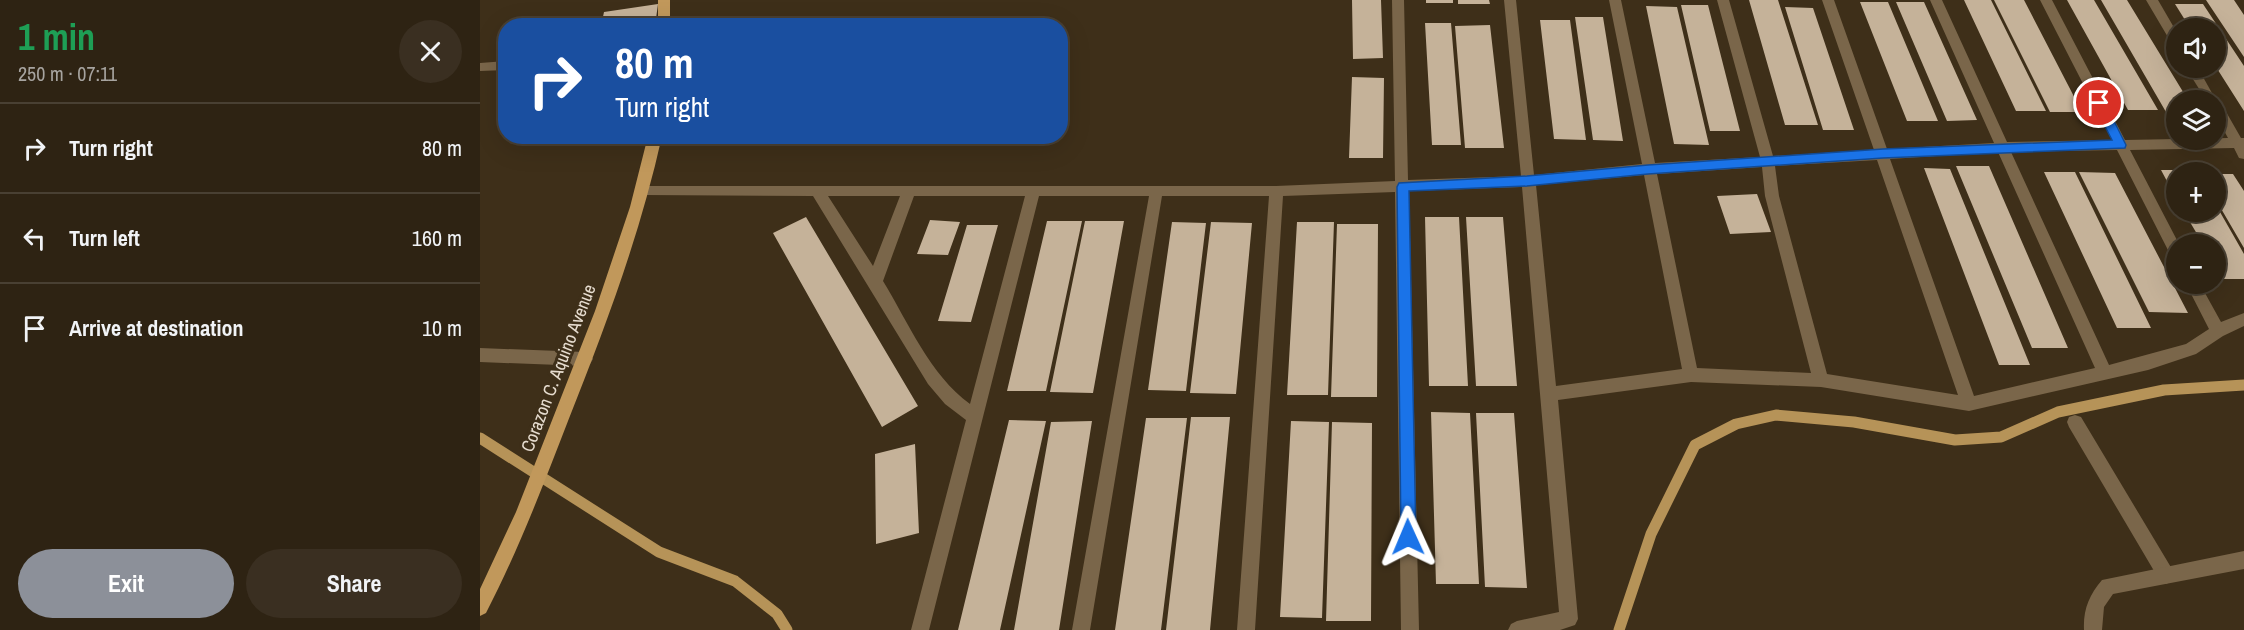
<!DOCTYPE html>
<html lang="en">
<head>
<meta charset="utf-8">
<style>
  :root { --surface:#2e2313; --page:#3a2f21; --text:#f1f3f6; --muted:#a7a4a0; --line:#494033; --accent:#8c9099 }
  body { margin:0; font-family:"Archivo Narrow",sans-serif; background:var(--page); color:var(--text); height:100vh; display:flex; flex-direction:column; font-size:22px; white-space:nowrap }
  * { box-sizing:border-box; margin:0 }
  p { font-size:20px; color:var(--muted) }
  .icon { flex:none; width:33px; height:33px; fill:none; stroke:currentColor; stroke-width:2; stroke-linecap:round; stroke-linejoin:round }
  .map { position:relative; flex:1; overflow:hidden }
  .side { display:flex; flex-direction:column; background:var(--surface); width:480px }
  .side>* { flex:none }
  .guide { position:absolute; left:18px; top:18px; width:570px; height:126px; border-radius:24px; box-shadow:0 6px 24px #0002,0 0 0 2px var(--line); background:#1a4fa0; color:#fff; overflow:hidden }
  .controls { position:absolute; left:1686px; top:18px; display:grid; gap:12px }
  .controls a { display:grid; place-items:center; width:60px; height:60px; border-radius:50%; background:var(--surface); box-shadow:0 6px 24px #0002,0 0 0 2px var(--line); font-size:30px }
  .pin { position:absolute; display:grid; place-items:center; width:51px; height:51px; color:#fff; margin:-26px; border:3px solid #fff; border-radius:50%; box-shadow:0 2px 6px #0007 }
  .me { position:absolute; width:66px; margin:-33px; rotate:359deg; stroke-linejoin:round; filter:drop-shadow(0 0 4px #0008) }
  .turn { display:flex; align-items:center; gap:21px; height:126px; padding:0 18px; font-size:27px }
  .turn .icon { width:78px; height:78px; stroke-width:2.5 }
  .turn b { display:block; font-size:42px; line-height:51px }
  .round { display:grid; place-items:center; flex:none; width:63px; height:63px; border-radius:32px; background:var(--page) }
  .headline { display:flex; align-items:center; justify-content:space-between; height:102px; padding:0 18px }
  h1 { font-size:36px; font-weight:700; line-height:45px; color:#1e9e55 }
  .cta { display:flex; gap:12px; margin-top:auto; padding:12px 18px }
  .cta a { flex:1; height:69px; border-radius:36px; background:var(--accent); color:#fff; font-size:24px; font-weight:700; line-height:69px; text-align:center }
  .cta a+a { background:var(--page); color:var(--text) }
  ul { padding:0; list-style:none }
  li { display:flex; align-items:center; gap:18px; height:90px; padding:0 18px; border-top:2px solid var(--line) }
  li div { flex:1 }
  li b { display:block; font-size:22px }
  li em { font-style:normal }
  main { display:flex; flex:1; min-height:0 }
  .map>svg:first-child { display:block }
</style>
</head>
<body>
<main>
<section class="side">
<div class="headline"><div><h1>1 min</h1><p>250 m · 07:11</p></div><a class="round"><svg class="icon" aria-label="close" viewBox="0 0 24 24"><path d="M6 6l12 12M18 6L6 18"/></svg></a></div>
<ul>
<li><svg class="icon" aria-label="right" viewBox="0 0 24 24"><path d="M7 20v-9h11M14 6l5 5-5 5"/></svg><div><b>Turn right</b></div><em>80 m</em></li>
<li><svg class="icon" aria-label="left" viewBox="0 0 24 24"><path d="M17 20v-9H6M10 6l-5 5 5 5"/></svg><div><b>Turn left</b></div><em>160 m</em></li>
<li><svg class="icon" aria-label="arrive" viewBox="0 0 24 24"><path d="M6 21V4h12l-3 4 3 4H6"/></svg><div><b>Arrive at destination</b></div><em>10 m</em></li>
</ul>
<div class="cta"><a>Exit</a><a>Share</a></div>
</section>
<div class="map">
<svg width="1764" height="630" viewBox="0 0 1764 630">
  <rect width="100%" height="100%" fill="#3e2f19"/>
  <g fill="none" stroke-linecap="round" stroke-linejoin="round">
    <path stroke="#b69358" stroke-width="11" d="M0,438L179,552L255,581L297,614L307,630
      M1139,630L1171,534L1215,445L1256,424L1296,415L1374,422L1475,440L1521,437L1578,412L1684,390L1764,385"/>
  </g>
  <path fill="#c5b299" d="M872,0H901L903,58L873,59Z
    M946,0H973V3H946Z
    M978,0H1009L1010,4H978Z
    M1269,0H1298L1338,125H1305Z
    M1484,0H1511L1566,111H1536Z
    M1514,0H1544L1602,112H1570Z
    M1587,0H1614L1678,110H1648Z
    M1621,0H1647L1708,100H1696V112H1686Z
    M1726,0H1754L1764,15V57Z
    M1380,2H1408L1458,121H1427Z
    M1416,2H1444L1497,120L1467,121Z
    M178,4L175,26H121L124,12Z
    M1695,4H1723L1764,66V111L1736,67V28H1710Z
    M1201,5H1228L1260,131H1230Z
    M1166,6L1197,7L1229,145L1194,144Z
    M1305,7L1333,8L1374,130H1343Z
    M1095,17H1123L1143,141L1113,140Z
    M1060,20H1090L1106,140L1074,139Z
    M945,23H971L981,145H952Z
    M1010,25L1024,148H985L975,26Z
    M872,77L904,78L903,158H869Z
    M1476,166H1509L1588,348H1552Z
    M1444,168L1470,169L1550,365H1519Z
    M1681,170H1701V172H1696V198Z
    M1564,172H1595L1671,328H1637Z
    M1599,172L1635,173L1708,313L1669,312Z
    M1736,174H1753L1764,191V248L1736,200Z
    M1277,194L1291,232L1250,234L1237,196Z
    M1736,205L1764,254V279H1742L1736,268V244H1723L1704,212H1736Z
    M326,217L438,406L402,427L293,233Z
    M945,217H979L988,386H949Z
    M986,217H1023L1037,386H996Z
    M450,220L480,222L468,255L437,254Z
    M567,221H602L566,391H527Z
    M605,221H644L613,393L570,392Z
    M692,222L726,223L706,391L668,390Z
    M731,222L772,223L756,394L710,393Z
    M817,222H854L848,395H807Z
    M857,224H898L897,397H851Z
    M487,225H518L491,322L458,321Z
    M951,412L990,413L999,584H956Z
    M996,413H1034L1047,588L1005,587Z
    M711,417H750L730,630H686Z
    M666,418H707L681,630H635Z
    M529,420L566,421L520,630H478Z
    M612,421L579,630H534L571,422Z
    M811,421L849,422L842,618L800,617Z
    M852,422L892,423L891,621H846Z
    M435,444L439,533L396,544L395,454Z"/>
  <g fill="none" stroke-linecap="round" stroke-linejoin="round">
    <path fill="#7a664a" fill-rule="evenodd" d="M26,61V70L0,71V63Z
      M1595,415L1601,417L1692,569L1695,575L1692,581L1686,584L1680,581L1589,427L1587,422L1589,417Z"/>
    <path fill="#7a664a" fill-rule="evenodd" d="M912,0H924L928,180L1041,176L1024,0H1036L1054,175L1162,164L1129,0H1141L1175,163L1280,157L1237,0H1249L1293,156L1394,150L1342,0H1354L1407,149L1514,143L1450,0H1462L1527,142L1632,140L1560,0H1572L1645,140L1748,138L1736,116V100H1726L1706,68H1718L1737,102L1741,103L1761,138H1764V159L1759,158L1754,148L1650,150L1699,244H1696V258L1691,256L1637,150L1531,152L1629,365L1706,344L1729,329L1706,284H1720L1741,322L1764,313V326L1743,336L1716,354L1668,370L1489,411L1341,387L1211,382L1078,400L1098,619L1095,625L1080,630H1028L1031,624L1037,621L1079,612L1042,187L929,191L939,630H921L915,192L803,196L775,630H757L789,196H682L610,630H592L669,196H559L449,630H431L486,420L465,404L448,384L333,196L164,195L159,194L157,190L159,186H796L915,181ZM1518,152L1615,368L1494,396L1410,159ZM1397,160L1478,395L1347,374L1299,196L1295,166ZM1282,167L1285,196L1331,373L1217,368L1177,174ZM1164,175L1202,369L1076,386L1056,185ZM348,196H420L393,266ZM434,196H545L490,404C450,375 428,322 403,281Z
      M1666,0H1678L1696,31V45L1692,44Z
      M0,348L105,352L110,354L113,359L110,364L105,366L0,362Z
      M1764,551V569L1633,594L1624,607L1622,630H1604C1603,610 1609,595 1622,580Z"/>
    <path fill="#c1985b" fill-rule="evenodd" d="M178,0H190V26H178Z
      M168,136H182C160,235 125,328 88,421C63,486 38,551 6,613L0,616V589L36,512L115,311L150,207Z"/>
  </g>
  <path fill="#1a73e8" stroke="#114b97" stroke-width="1.5" d="M1619,99L1625,103L1646,145L1645,148L1403,158L1168,174L1047,186L929,191L936,537L934,542L928,544L923,542L921,537L917,187L919,183L1047,176L1168,165L1403,149L1632,140L1613,103Z"/>
  <g text-anchor="middle" dominant-baseline="central" stroke-width="6" stroke-linejoin="round" paint-order="stroke">
    <g font-size="18" fill="#e7ddd0" stroke="#3e2f19">
      <text transform="translate(78 368) rotate(-69)">Corazon C. Aquino Avenue</text>
    </g>
  </g>
</svg>
<div class="controls">
<a><svg class="icon" aria-label="sound" viewBox="0 0 24 24"><path d="M4 9h4l5-4v14l-5-4H4zM17 9q2 3 0 6"/></svg></a>
<a><svg class="icon" aria-label="layers" viewBox="0 0 24 24"><path d="M12 4l9 5-9 5-9-5zM3 14l9 5 9-5"/></svg></a>
<a>+</a>
<a>−</a>
</div>
<div class="pin" style="left:1619px;top:103px;background:#d93025"><svg class="icon" aria-label="arrive" viewBox="0 0 24 24"><path d="M6 21V4h12l-3 4 3 4H6"/></svg></div>
<svg class="me" style="left:928px;top:537px" viewBox="-20 -20 40 40"><path d="M0-17L14 15 0 8-14 15z" fill="#1a73e8" stroke="#fff" stroke-width="4"/></svg>
<div class="guide">
<div class="turn"><svg class="icon" aria-label="right" viewBox="0 0 24 24"><path d="M7 20v-9h11M14 6l5 5-5 5"/></svg><div><b>80 m</b>Turn right</div></div>
</div>
</div>
</main>
</body>
</html>
